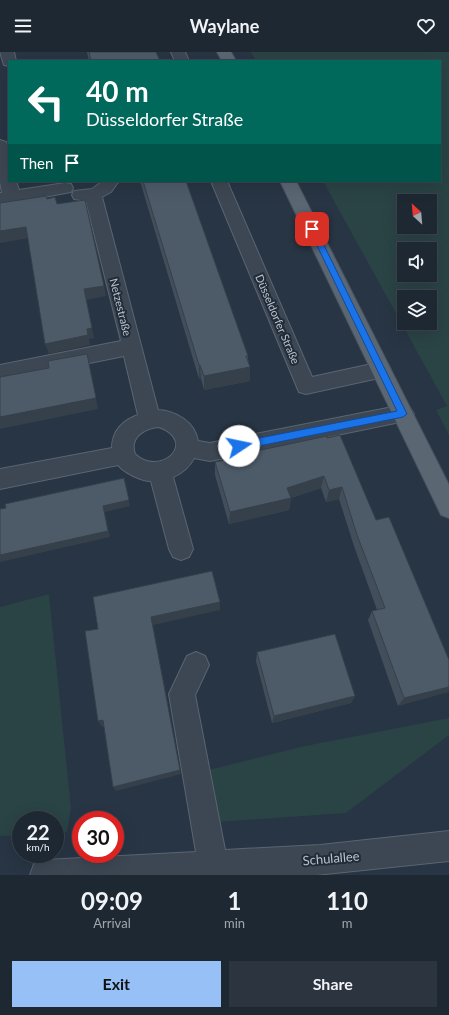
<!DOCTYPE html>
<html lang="en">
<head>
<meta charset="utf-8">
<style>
  :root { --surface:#1e2833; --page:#2b343f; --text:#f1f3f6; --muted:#a1a6ac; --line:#3c444e; --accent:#96c0f6 }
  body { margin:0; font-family:Lato,sans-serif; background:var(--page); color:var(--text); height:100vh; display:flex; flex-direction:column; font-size:15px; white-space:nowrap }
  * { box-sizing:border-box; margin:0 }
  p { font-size:13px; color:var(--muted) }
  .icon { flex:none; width:22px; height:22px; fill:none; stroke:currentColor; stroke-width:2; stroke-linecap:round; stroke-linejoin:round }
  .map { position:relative; height:823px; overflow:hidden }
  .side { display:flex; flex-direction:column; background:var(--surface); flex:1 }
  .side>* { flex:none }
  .hud { position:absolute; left:8px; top:8px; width:433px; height:122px; border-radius:0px; box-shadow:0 4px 16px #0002,0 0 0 1px var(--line); background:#00695c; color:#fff; overflow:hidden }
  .needle { width:26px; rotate:334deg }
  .fabs { position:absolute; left:397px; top:142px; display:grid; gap:8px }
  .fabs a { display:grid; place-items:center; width:40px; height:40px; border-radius:0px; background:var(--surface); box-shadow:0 4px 16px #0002,0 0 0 1px var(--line); font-size:20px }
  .speed { position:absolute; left:12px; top:759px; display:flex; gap:8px; font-size:20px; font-weight:700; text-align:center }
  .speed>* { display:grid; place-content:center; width:52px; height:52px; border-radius:50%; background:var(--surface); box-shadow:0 4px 16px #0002,0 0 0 1px var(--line); line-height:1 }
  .speed small { font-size:10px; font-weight:400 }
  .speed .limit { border:6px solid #d22; background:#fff; color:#111 }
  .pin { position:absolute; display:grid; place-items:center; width:34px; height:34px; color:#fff; margin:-17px; border-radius:8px; box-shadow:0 2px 6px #0006 }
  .me { position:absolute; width:44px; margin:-22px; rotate:79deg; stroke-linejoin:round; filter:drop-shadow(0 0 3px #0008) }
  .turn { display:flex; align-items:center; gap:14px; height:84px; padding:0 12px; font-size:18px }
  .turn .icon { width:52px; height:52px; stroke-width:2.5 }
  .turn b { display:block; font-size:28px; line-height:34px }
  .then { display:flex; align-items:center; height:38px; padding:0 12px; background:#0003; gap:8px; font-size:15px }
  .eta { display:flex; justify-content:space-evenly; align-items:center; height:68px; text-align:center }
  .eta b { font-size:24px; font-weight:700; line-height:28px }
  .action { display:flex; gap:8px; margin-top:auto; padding:8px 12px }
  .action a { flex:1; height:46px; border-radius:0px; background:var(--accent); color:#111; font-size:16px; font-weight:700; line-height:46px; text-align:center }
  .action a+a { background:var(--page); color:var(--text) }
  header { display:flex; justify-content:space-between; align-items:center; height:52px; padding:0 12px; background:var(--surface); font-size:18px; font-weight:700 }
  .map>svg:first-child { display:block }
</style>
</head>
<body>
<header><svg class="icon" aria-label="menu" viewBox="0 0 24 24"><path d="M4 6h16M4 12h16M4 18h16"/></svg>Waylane<svg class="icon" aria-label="heart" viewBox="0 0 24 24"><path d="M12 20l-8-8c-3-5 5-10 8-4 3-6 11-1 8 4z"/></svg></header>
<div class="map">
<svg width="449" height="823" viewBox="0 0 449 823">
  <rect width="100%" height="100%" fill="#283544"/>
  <path fill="#2a4345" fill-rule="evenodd" d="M251,0H449V383L436,358L447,354L323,129H440V9H256ZM404,149H430V175H404ZM404,197H430V223H404ZM404,245H430V271H404Z
    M49,542L71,756L67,780L55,781V768H21V783L0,784V555Z
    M449,666V683L346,761L218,770L209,718L305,694Z"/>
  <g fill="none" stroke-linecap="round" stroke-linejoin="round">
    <defs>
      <path id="minor" d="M0,0H14L16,9H9V14L4,13Z
        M171,0H185L189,9H175Z
        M0,88L6,90L9,97V129H16L19,138L65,131L71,132L73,136L71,140L0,153V141H2L0,130Z
        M103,129H119L111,140L102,145L158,358C176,359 195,370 198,389L210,391L403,353L410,356L414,362L410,368L210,409L194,406C189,416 182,421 173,425L193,497L189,505L181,508L173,505L169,497L151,429C141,429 125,421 118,413L0,437V417L112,396C112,379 123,368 138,363L124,304L0,329V313L121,289L86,149L74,147L72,143L74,139L92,137ZM159,375C199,390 160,426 135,402C129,385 145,376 159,375Z
        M211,129H227L312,325L381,310L388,312L391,318L388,324L306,342L299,340Z
        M196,600L205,604L209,613L195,643L225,798L320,793L449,779V809L316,823H30L34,812L45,808L196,800L169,642L187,604Z"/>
      <path id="major" d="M217,0H231L236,9H222Z
        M280,129H296L449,433V466L441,463Z"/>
    </defs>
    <use href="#minor" stroke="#5b6571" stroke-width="2"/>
    <use href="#major" stroke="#46505d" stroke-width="2"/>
    <use href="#minor" fill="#3d4753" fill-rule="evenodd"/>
    <use href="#major" fill="#5b6673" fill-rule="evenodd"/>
  </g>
  <path fill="#424e5a" d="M87,0H156L160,9H89Z
    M140,129H186L248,304V307L250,315V329L204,338L201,327H199Z
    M327,384L376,468L449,608L398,654L368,568L372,559L377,558L354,494L339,447L326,450L321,436L291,446L289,458L229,472L215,423V410L228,407V405Z
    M257,600L355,644L351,651L272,671L256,609Z"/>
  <path fill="#36404a" d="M26,175L29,186L0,191V179Z
    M104,234L106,244L86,248L94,286L89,287L90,293L49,302L45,292L87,277L84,237Z
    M87,302L98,357L0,377V365Z
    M199,313H200L201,327H199Z
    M250,315V329L204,338V324Z
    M324,424L321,436L288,447L291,446L289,458L229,472L230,460L287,436Z
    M124,426L130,454L105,460L110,485L0,510V503L103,454Z
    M342,435L339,447L326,450L329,438Z
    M220,550V558L153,573L181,722L116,739L113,735L151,565Z
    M449,635V640L398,654L404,646Z
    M355,644L351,651L272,671L274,664Z
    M103,668L107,674L102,675L98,669Z"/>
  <path fill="#4d5b69" stroke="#36404a" d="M89,0H156L160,9H91Z
    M143,129H186L248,304H246L250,315L204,324L200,313H199Z
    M46,144L47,147L55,145L57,152L85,148L104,234L84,237L92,276L87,277L88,283L45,292L26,175L0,179V151Z
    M87,302L96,346L0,365V325L49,316L48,309Z
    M340,383L376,468L389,465L449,608V635L404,646L372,559L385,556L357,483L342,435L329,438L324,424L287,436L291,446L230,460L215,410L229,407L228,405L327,384V386Z
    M124,426L129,448L103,454L108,479L0,503V457L6,456L5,452Z
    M212,519L220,550L151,565L180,718L113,735L103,668L98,669L85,579L98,577L93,545Z
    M335,582L355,644L274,664L257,600Z"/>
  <path fill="#1a73e8" stroke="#114b97" d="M310,175H312L316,177L407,362L403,365L239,398L234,394L239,390L397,359L309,177Z"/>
  <g text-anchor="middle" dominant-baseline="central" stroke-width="4" stroke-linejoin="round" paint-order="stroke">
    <g font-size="11" fill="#bac2cd" stroke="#212c39">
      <text transform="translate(121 255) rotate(76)">Netzestraße</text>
      <text transform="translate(278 267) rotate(67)">Düsseldorfer Straße</text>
    </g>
    <g font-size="13" fill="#bac2cd" stroke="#212c39">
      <text transform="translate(331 806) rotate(-5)">Schulallee</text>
    </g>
  </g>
</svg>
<div class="fabs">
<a><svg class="needle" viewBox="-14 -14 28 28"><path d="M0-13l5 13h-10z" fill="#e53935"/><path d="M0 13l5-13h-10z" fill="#a1a6ac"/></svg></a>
<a><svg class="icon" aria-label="sound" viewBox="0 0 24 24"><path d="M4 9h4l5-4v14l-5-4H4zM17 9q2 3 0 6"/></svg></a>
<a><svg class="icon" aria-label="layers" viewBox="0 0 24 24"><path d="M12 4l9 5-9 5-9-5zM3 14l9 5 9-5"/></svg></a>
</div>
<div class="speed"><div>22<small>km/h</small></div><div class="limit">30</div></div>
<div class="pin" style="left:312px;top:177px;background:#d93025"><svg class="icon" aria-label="arrive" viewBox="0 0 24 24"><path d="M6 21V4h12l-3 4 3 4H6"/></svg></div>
<svg class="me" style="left:239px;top:394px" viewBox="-20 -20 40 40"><circle r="19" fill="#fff"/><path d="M0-13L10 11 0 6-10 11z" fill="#1a73e8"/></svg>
<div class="hud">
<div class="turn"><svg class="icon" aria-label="left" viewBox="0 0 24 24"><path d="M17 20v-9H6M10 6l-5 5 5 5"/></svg><div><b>40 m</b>Düsseldorfer Straße</div></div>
<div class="then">Then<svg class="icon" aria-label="arrive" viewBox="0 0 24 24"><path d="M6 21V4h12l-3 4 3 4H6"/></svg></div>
</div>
</div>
<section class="side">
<div class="eta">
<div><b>09:09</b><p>Arrival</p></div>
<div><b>1</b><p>min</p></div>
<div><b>110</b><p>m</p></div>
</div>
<div class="action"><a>Exit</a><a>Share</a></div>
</section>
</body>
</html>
